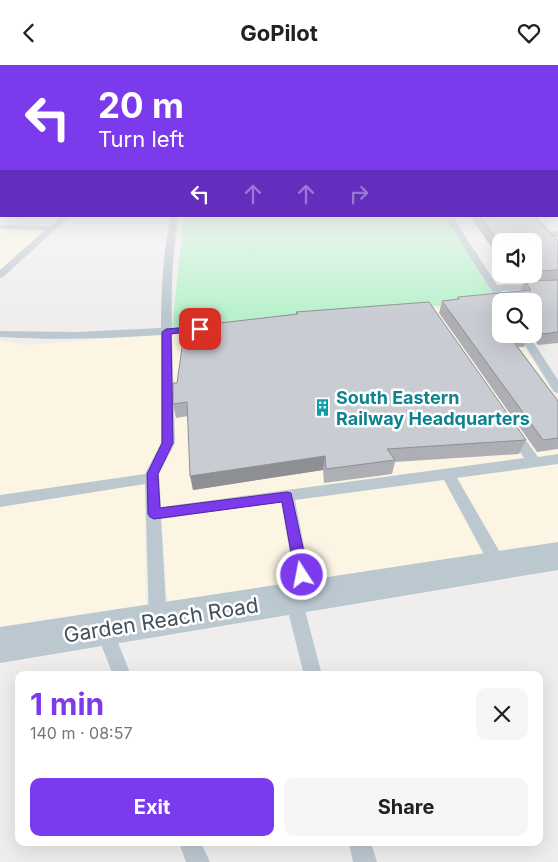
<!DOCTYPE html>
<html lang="en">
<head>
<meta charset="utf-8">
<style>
  :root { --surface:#fff; --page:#f6f6f6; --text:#202124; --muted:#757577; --accent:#7c3aed }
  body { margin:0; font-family:Inter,sans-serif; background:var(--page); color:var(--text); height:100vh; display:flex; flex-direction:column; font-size:19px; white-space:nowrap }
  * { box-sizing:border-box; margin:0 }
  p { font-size:16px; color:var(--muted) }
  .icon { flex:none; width:28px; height:28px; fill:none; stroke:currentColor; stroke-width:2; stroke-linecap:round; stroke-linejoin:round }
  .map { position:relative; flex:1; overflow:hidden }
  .details { position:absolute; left:15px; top:606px; width:528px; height:175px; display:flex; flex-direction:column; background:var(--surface); border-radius:10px; box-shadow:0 5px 20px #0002 }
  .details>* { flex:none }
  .banner { position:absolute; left:0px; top:0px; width:559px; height:152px; box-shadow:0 5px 20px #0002; background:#7c3aed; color:#fff; overflow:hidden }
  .buttons { position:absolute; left:492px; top:168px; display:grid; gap:10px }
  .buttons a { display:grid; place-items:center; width:50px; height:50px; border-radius:10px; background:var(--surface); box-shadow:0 5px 20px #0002; font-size:25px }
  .pin { position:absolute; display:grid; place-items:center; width:42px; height:42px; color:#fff; margin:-21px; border-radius:10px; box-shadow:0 2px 8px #0006 }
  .me { position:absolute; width:55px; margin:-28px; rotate:349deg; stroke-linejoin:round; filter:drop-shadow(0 0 4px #0008) }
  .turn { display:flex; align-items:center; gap:18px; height:105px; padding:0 15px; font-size:22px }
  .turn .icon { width:65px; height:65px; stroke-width:2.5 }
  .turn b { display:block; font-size:35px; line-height:42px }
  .lanes { display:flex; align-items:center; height:48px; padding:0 15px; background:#0003; justify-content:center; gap:25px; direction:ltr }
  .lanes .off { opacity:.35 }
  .round { display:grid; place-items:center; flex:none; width:52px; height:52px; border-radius:10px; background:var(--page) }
  .summary { display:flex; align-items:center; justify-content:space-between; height:85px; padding:0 15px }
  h1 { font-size:30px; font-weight:700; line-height:38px; color:var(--accent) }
  .primary-button { display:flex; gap:10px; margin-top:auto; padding:10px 15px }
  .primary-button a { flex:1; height:58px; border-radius:10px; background:var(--accent); color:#fff; font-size:20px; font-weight:700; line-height:58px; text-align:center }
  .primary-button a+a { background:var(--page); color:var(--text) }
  header { display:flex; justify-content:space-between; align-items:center; height:65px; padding:0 15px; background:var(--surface); font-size:22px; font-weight:700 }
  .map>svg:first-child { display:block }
</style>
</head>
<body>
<header><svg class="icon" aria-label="back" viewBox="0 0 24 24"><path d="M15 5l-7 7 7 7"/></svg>GoPilot<svg class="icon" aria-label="heart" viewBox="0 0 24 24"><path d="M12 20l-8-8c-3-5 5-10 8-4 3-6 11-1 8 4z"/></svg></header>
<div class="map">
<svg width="558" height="797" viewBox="0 0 558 797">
  <rect width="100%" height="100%" fill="#f0eded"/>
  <path fill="#fcf5e4" d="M0,162L47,164L0,206Z
    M498,238L501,269H516L558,336V483L168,543L158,409L173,381L171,268Z
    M161,269L165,375L145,408L146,551L0,572V276L29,280Z"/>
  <path fill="#b8f1cc" d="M184,151H444L497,236L172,262Z"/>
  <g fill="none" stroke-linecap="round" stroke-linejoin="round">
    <path fill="#bcc8d0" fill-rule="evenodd" d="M61,151H70L3,212L0,213V205L45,165L0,164V160L51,161Z
      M171,151H179C172,187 171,226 172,263L202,260L207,263L202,266L172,269L175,378L159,409L161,442L524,393L506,367L508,364H518L538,392L558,389V399L457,413L505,496L507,501L505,506L499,508L493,506L444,415L295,435L314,532L312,537L306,540L303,538L322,610H304L285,534L287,529L293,526L297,528L281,437L161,454L167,556L164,562L158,564L152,562L149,556L145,419L0,442V430L145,409L161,378V270C107,274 54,275 0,272V266L76,267L161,263C161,227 163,187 171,151Z
      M444,151H452L497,220L558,218V224L501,226L508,236L499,238Z
      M558,166V172L546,173L542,170L546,167Z
      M518,269H528L558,315V328L554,327Z
      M104,556L110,558L131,610H113L95,564L98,558Z
      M179,778H201L210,797H186Z
      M349,778H371L377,797H353Z"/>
    <path fill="#bcc8d0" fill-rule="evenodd" d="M558,477V505L0,598V562Z"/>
  </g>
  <path fill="#adafb5" d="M470,151H535L558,176V278L538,280L530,269H534V236H501L529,270L524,282H518L558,336V384L537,387L439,248L442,236L457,234L458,232L521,226L524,217H516L510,209H534V176H501V196Z
    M296,247L526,375L519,389L395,397L392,409L324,418L323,405L193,425L188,351L176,353L173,339L177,318L296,250Z"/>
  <path fill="#8d8f93" d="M325,391L323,405L193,425L190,411Z"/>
  <path fill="#c9ccd2" stroke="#8d8f93" d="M480,151H535L558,176V205L534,206V176H501V180Z
    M558,215V267L543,269L534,256V236H501V269H528L529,270L510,272L558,336V373L543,375L442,236L459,234L458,232L531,225L525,216Z
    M429,237L526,375L387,384L395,395L326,404L325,391L190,411L187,337L173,339V318H177L185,262L298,249L296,247Z"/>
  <linearGradient id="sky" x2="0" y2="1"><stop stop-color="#7fc4eb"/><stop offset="0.55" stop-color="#f8f7f7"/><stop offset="1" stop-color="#f8f7f7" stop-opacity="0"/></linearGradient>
  <rect width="558" height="249" fill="url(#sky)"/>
  <path fill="#7c3aed" stroke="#51269a" d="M200,261L204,264L203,265L171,269L173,378L158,409L160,443L287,427L291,428L309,510L307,514L302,515L297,514L295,510L282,437L154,454L150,452L148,449L147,409L162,378V267L166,264Z"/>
  <defs>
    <symbol id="building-bare" viewBox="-9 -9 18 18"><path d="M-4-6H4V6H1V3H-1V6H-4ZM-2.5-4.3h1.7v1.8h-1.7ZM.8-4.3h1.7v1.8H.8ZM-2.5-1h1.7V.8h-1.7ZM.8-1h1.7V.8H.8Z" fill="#0f9aa8" stroke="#fff" stroke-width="2.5" paint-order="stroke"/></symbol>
  </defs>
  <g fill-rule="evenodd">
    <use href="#building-bare" x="310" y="330" width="25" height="25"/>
  </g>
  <g text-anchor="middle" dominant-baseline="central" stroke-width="5" stroke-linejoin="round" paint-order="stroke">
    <g font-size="18" font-weight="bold" fill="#0d838f" stroke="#fff" text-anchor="start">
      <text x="336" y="332">South Eastern<tspan x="336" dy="21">Railway Headquarters</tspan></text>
    </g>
    <g font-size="21" fill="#44515b" stroke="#fff">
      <text transform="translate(161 555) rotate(-9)">Garden Reach Road</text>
    </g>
  </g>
</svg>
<div class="buttons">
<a><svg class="icon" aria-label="sound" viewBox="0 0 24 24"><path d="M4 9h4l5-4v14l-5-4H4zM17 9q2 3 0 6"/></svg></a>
<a><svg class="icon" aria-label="search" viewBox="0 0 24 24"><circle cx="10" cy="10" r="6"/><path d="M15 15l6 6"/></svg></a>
</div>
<div class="pin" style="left:200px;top:264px;background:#d93025"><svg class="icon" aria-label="arrive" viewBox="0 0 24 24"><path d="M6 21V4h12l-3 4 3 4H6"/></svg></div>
<svg class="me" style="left:302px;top:510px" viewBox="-20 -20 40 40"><circle r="17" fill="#7c3aed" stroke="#fff" stroke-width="3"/><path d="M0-11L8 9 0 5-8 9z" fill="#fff"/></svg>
<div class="banner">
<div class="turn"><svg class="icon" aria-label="left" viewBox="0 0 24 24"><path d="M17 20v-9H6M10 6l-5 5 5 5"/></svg><div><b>20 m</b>Turn left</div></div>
<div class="lanes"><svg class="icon" aria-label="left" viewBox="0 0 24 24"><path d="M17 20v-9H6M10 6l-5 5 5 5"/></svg><svg class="icon off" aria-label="ahead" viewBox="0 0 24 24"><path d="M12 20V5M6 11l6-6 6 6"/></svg><svg class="icon off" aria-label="ahead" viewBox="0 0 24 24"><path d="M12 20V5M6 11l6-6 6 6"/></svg><svg class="icon off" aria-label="right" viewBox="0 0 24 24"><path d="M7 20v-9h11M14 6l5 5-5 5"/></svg></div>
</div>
<section class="details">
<div class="summary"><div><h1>1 min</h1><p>140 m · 08:57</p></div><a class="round"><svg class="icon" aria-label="close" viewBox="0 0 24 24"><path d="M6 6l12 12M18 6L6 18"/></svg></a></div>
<div class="primary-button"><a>Exit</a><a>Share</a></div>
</section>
</div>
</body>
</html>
